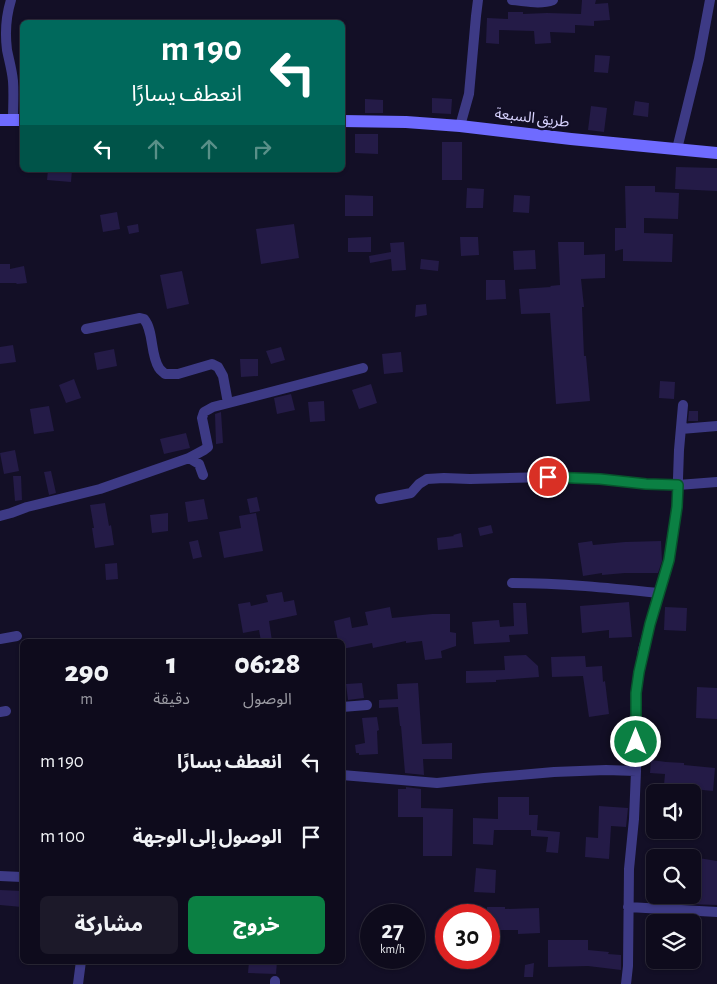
<!DOCTYPE html>
<html lang="ar">
<head>
<meta charset="utf-8">
<style>
  :root { --surface:#0e0b1c; --page:#1c1929; --text:#f1f3f6; --muted:#9b9ba3; --line:#2e2b3b; --accent:#0b8043 }
  body { margin:0; font-family:"Alegreya Sans","Noto Sans Arabic",sans-serif; background:var(--page); color:var(--text); direction:rtl; height:100vh; display:flex; flex-direction:column; font-size:19px; white-space:nowrap }
  * { box-sizing:border-box; margin:0 }
  p { font-size:16px; color:var(--muted) }
  .icon { flex:none; width:28px; height:28px; fill:none; stroke:currentColor; stroke-width:2; stroke-linecap:round; stroke-linejoin:round }
  .map { position:relative; flex:1; overflow:hidden; direction:ltr }
  .sheet { position:absolute; left:20px; top:639px; width:325px; height:325px; display:flex; flex-direction:column; background:var(--surface); border-radius:8px; box-shadow:0 1px 4px #0004,0 0 0 1px var(--line); direction:rtl }
  .sheet>* { flex:none }
  .hud { position:absolute; left:20px; top:20px; width:325px; height:152px; border-radius:8px; box-shadow:0 1px 4px #0004,0 0 0 1px var(--line); direction:rtl; background:#00695c; color:#fff; overflow:hidden }
  .controls { position:absolute; left:646px; top:784px; display:grid; gap:10px }
  .controls a { display:grid; place-items:center; width:55px; height:55px; border-radius:8px; background:var(--surface); box-shadow:0 1px 4px #0004,0 0 0 1px var(--line); font-size:25px }
  .speed { position:absolute; left:360px; top:904px; display:flex; gap:10px; font-size:25px; font-weight:700; text-align:center }
  .speed>* { display:grid; place-content:center; width:65px; height:65px; border-radius:50%; background:var(--surface); box-shadow:0 1px 4px #0004,0 0 0 1px var(--line); line-height:1 }
  .speed small { font-size:12px; font-weight:400 }
  .speed .limit { border:8px solid #d22; background:#fff; color:#111 }
  .pin { position:absolute; display:grid; place-items:center; width:42px; height:42px; color:#fff; margin:-21px; border:2px solid #fff; border-radius:50%; box-shadow:0 1px 5px #0007 }
  .me { position:absolute; width:55px; margin:-28px; rotate:0deg; stroke-linejoin:round; filter:drop-shadow(0 0 4px #0008) }
  .turn { display:flex; align-items:center; gap:18px; height:105px; padding:0 20px; font-size:22px }
  .turn .icon { width:65px; height:65px; stroke-width:2.5 }
  .turn b { display:block; font-size:35px; line-height:42px }
  .lanes { display:flex; align-items:center; height:48px; padding:0 20px; background:#0003; justify-content:center; gap:25px; direction:ltr }
  .lanes .off { opacity:.35 }
  .eta { display:flex; justify-content:space-evenly; align-items:center; height:85px; text-align:center }
  .eta b { font-size:30px; font-weight:800; line-height:35px }
  .button { display:flex; gap:10px; margin-top:auto; padding:10px 20px }
  .button a { flex:1; height:58px; border-radius:8px; background:var(--accent); color:#fff; font-size:20px; font-weight:800; line-height:58px; text-align:center }
  .button a+a { background:var(--page); color:var(--text) }
  ul { padding:0; list-style:none }
  li { display:flex; align-items:center; gap:15px; height:75px; padding:0 20px }
  li div { flex:1 }
  li b { display:block; font-size:19px }
  li em { font-style:normal }
  .map>svg:first-child { display:block }
</style>
</head>
<body>
<div class="map">
<svg width="717" height="984" viewBox="0 0 717 984">
  <rect width="100%" height="100%" fill="#130f26"/>
  <path fill="#241b47" d="M582,0H596L595,4L608,3L610,20L594,21V26L575,25V33L550,32L551,43L535,44L534,31L499,30V44L486,43L487,18L508,19V12H523V14L547,13L581,14Z
    M595,55L610,56L608,73L594,72Z
    M432,98L452,99L451,114L432,113Z
    M365,99L383,100V113H365Z
    M635,101L649,103L648,117L633,115Z
    M591,106L607,108L604,132L588,130Z
    M355,134H378V154L355,153Z
    M442,142H462V180H442Z
    M676,167L717,168V191L675,189Z
    M48,170H72L71,182L47,180Z
    M625,186H655V192L679,193L678,219L644,218V233L673,234L672,262L623,261V249L615,251V228H626Z
    M467,188L484,189L483,208H466Z
    M345,195L373,196V216H345Z
    M514,195L530,196L529,213L513,212Z
    M117,212L120,229L103,232L100,215Z
    M138,224L139,232L129,234L127,226Z
    M294,224L299,258L261,264L256,229Z
    M371,237V252H348V238Z
    M460,237H478L479,255L461,256Z
    M404,242L406,270L392,271L391,259L370,263L369,256L391,252L390,243Z
    M558,242H584V255L605,254V278L581,279L584,307H582L584,356H586L590,401L556,404L550,313L521,314L519,289L551,287L550,286L560,285Z
    M535,250L536,269L514,270L513,251Z
    M421,259L439,261L438,271L420,269Z
    M0,264H10V269L24,266L27,283L17,284L16,283H0Z
    M182,271L189,304L167,309L160,275Z
    M486,280H505L506,299L486,300Z
    M426,304L427,315L415,317L416,305Z
    M13,345L16,362L0,364V347Z
    M281,347L285,360L271,364L266,351Z
    M114,349L117,366L97,370L94,353Z
    M401,352L403,372L384,374L382,354Z
    M240,359H258V376L241,377Z
    M74,379L81,398L66,403L59,385Z
    M660,381L675,382L674,399L659,398Z
    M371,384L377,403L359,409L352,390Z
    M291,394L295,410L277,414L274,398Z
    M324,401L325,421L310,422L308,402Z
    M49,406L54,431L34,434L30,409Z
    M689,411H698V421H688Z
    M221,412L223,443L216,444L215,414Z
    M186,433L190,448L164,454L160,439Z
    M15,450L19,471L4,474L0,453Z
    M51,471L56,493L49,495L44,472Z
    M13,476H21L22,500L15,501Z
    M257,497L260,511L250,513L247,499Z
    M204,499L208,519L188,522L185,502Z
    M105,503L109,526L111,525L114,545L95,548L92,528H94L90,505Z
    M168,513V531L152,533L150,515Z
    M256,513L263,551L224,558L219,532L241,528L239,516Z
    M491,525L493,533L480,536L478,528Z
    M461,533L463,547L438,550L437,538L454,536L453,535Z
    M198,540L202,557L193,559L189,542Z
    M592,541L593,545L625,542L661,541L662,561L658,573H625L602,575V573L583,576L578,543Z
    M117,563L118,579L106,580L105,564Z
    M282,592L284,602L294,600L297,615L269,621L272,641H261L259,630L243,633L238,604L250,602L251,606L268,602L266,595Z
    M629,602L632,637L609,638V630L582,633L580,606Z
    M513,603H526L528,634L509,635L510,642L474,644L472,622L499,620L500,627L514,626Z
    M390,607L392,618L432,614H450V632L456,633V646L441,651L442,658L425,660L422,641L406,643V641L373,648L372,643L342,649V641H338L334,621L350,617L352,628L368,625L365,612Z
    M665,607L687,608L686,631L664,630Z
    M526,655L538,666L539,677L496,680V682L466,683V671L505,670L504,656Z
    M585,656L586,667L602,666L603,682L605,681L609,714L589,717L583,676L552,677L551,657Z
    M362,683L364,698L348,700L346,684Z
    M418,683L422,744L452,743V759H423L424,775L405,773L401,726H400L398,707L379,708V700L398,699L397,684Z
    M697,687L717,688V719L696,718Z
    M377,717L379,730L377,731L378,754L359,755V753H356L355,745L365,743L362,718Z
    M651,760L666,762L684,763V765L715,768L713,791L693,789L694,786L664,785L665,774L650,773Z
    M406,787L421,789V808L453,809L452,856H423V817H398V789H406Z
    M498,797H529V815H538L537,830L560,832L558,853L546,852L548,837L531,836V830H494L493,845L473,844V818L498,819Z
    M599,806L628,808L626,827L611,826L609,859L585,857L586,837L598,838Z
    M692,857L717,861V905L689,904V895H692Z
    M476,868L496,870L495,893L474,892Z
    M0,890L22,891V907L0,905Z
    M487,907H505V909L539,908L540,933L518,934V930H489V915H487Z
    M548,940H588V950L609,952L608,954L621,955V970L588,966L548,967Z
    M249,961H277L276,974L248,973Z
    M534,963L533,977H524L525,965Z"/>
  <g fill="none" stroke-linecap="round" stroke-linejoin="round">
    <path stroke="#3d3a85" stroke-width="10" d="M11,0C6,16 5,34 7,50C9,60 12,70 13,81C14,94 13,107 13,120
      M512,0C525,1 540,5 553,0
      M460,126L469,94L476,16L478,0
      M677,149L699,59L710,0
      M86,329L140,318L144,319C154,331 150,354 159,368C160,370 163,372 165,374H178L212,364L218,367L223,376L228,403
      M681,429L717,426
      M189,458L204,450L208,447L202,418L204,412L213,407L363,368
      M380,499L411,493L419,484L427,479L444,478L470,479L548,477L600,479L646,484L678,485L717,482
      M0,516L11,513L27,507L100,489L189,458L199,464L203,475
      M512,583C561,583 610,588 659,593
      M0,639L17,636
      M342,707L367,705
      M0,712L6,711
      M342,775L437,783L484,778L554,772L606,770L636,771
      M0,876L22,877
      M628,907L717,912
      M275,981V984
      M78,984L81,961
      M626,984L628,966L629,869L634,819L636,771V693L643,650L657,598L669,560L677,507L679,450L683,405"/>
    <path stroke="#6f6bff" stroke-width="12" d="M0,120H22
      M342,121L406,122L460,126L571,139L717,153"/>
  </g>
  <g fill="none" stroke-linecap="round" stroke-linejoin="round">
    <defs>
      <path id="route" d="M548,477L600,479L646,484L678,485L677,507L669,560L650,624L639,672L636,693V742"/>
    </defs>
    <use href="#route" stroke="#07532c" stroke-width="12"/>
    <use href="#route" stroke="#0b8043" stroke-width="9"/>
  </g>
  <g text-anchor="middle" dominant-baseline="central" stroke-width="5" stroke-linejoin="round" paint-order="stroke">
    <g font-size="15" fill="#d9d4ff" stroke="#130f26">
      <text transform="translate(532 118) rotate(7)">طريق السبعة</text>
    </g>
  </g>
</svg>
<div class="controls">
<a><svg class="icon" aria-label="sound" viewBox="0 0 24 24"><path d="M4 9h4l5-4v14l-5-4H4zM17 9q2 3 0 6"/></svg></a>
<a><svg class="icon" aria-label="search" viewBox="0 0 24 24"><circle cx="10" cy="10" r="6"/><path d="M15 15l6 6"/></svg></a>
<a><svg class="icon" aria-label="layers" viewBox="0 0 24 24"><path d="M12 4l9 5-9 5-9-5zM3 14l9 5 9-5"/></svg></a>
</div>
<div class="speed"><div>27<small>km/h</small></div><div class="limit">30</div></div>
<div class="pin" style="left:548px;top:477px;background:#d93025"><svg class="icon" aria-label="arrive" viewBox="0 0 24 24"><path d="M6 21V4h12l-3 4 3 4H6"/></svg></div>
<svg class="me" style="left:636px;top:742px" viewBox="-20 -20 40 40"><circle r="17" fill="#0b8043" stroke="#fff" stroke-width="3"/><path d="M0-11L8 9 0 5-8 9z" fill="#fff"/></svg>
<div class="hud">
<div class="turn"><svg class="icon" aria-label="left" viewBox="0 0 24 24"><path d="M17 20v-9H6M10 6l-5 5 5 5"/></svg><div><b>190 m</b>انعطف يسارًا</div></div>
<div class="lanes"><svg class="icon" aria-label="left" viewBox="0 0 24 24"><path d="M17 20v-9H6M10 6l-5 5 5 5"/></svg><svg class="icon off" aria-label="ahead" viewBox="0 0 24 24"><path d="M12 20V5M6 11l6-6 6 6"/></svg><svg class="icon off" aria-label="ahead" viewBox="0 0 24 24"><path d="M12 20V5M6 11l6-6 6 6"/></svg><svg class="icon off" aria-label="right" viewBox="0 0 24 24"><path d="M7 20v-9h11M14 6l5 5-5 5"/></svg></div>
</div>
<section class="sheet">
<div class="eta">
<div><b>06:28</b><p>الوصول</p></div>
<div><b>1</b><p>دقيقة</p></div>
<div><b>290</b><p>m</p></div>
</div>
<ul>
<li><svg class="icon" aria-label="left" viewBox="0 0 24 24"><path d="M17 20v-9H6M10 6l-5 5 5 5"/></svg><div><b>انعطف يسارًا</b></div><em>190 m</em></li>
<li><svg class="icon" aria-label="arrive" viewBox="0 0 24 24"><path d="M6 21V4h12l-3 4 3 4H6"/></svg><div><b>الوصول إلى الوجهة</b></div><em>100 m</em></li>
</ul>
<div class="button"><a>خروج</a><a>مشاركة</a></div>
</section>
</div>
</body>
</html>
